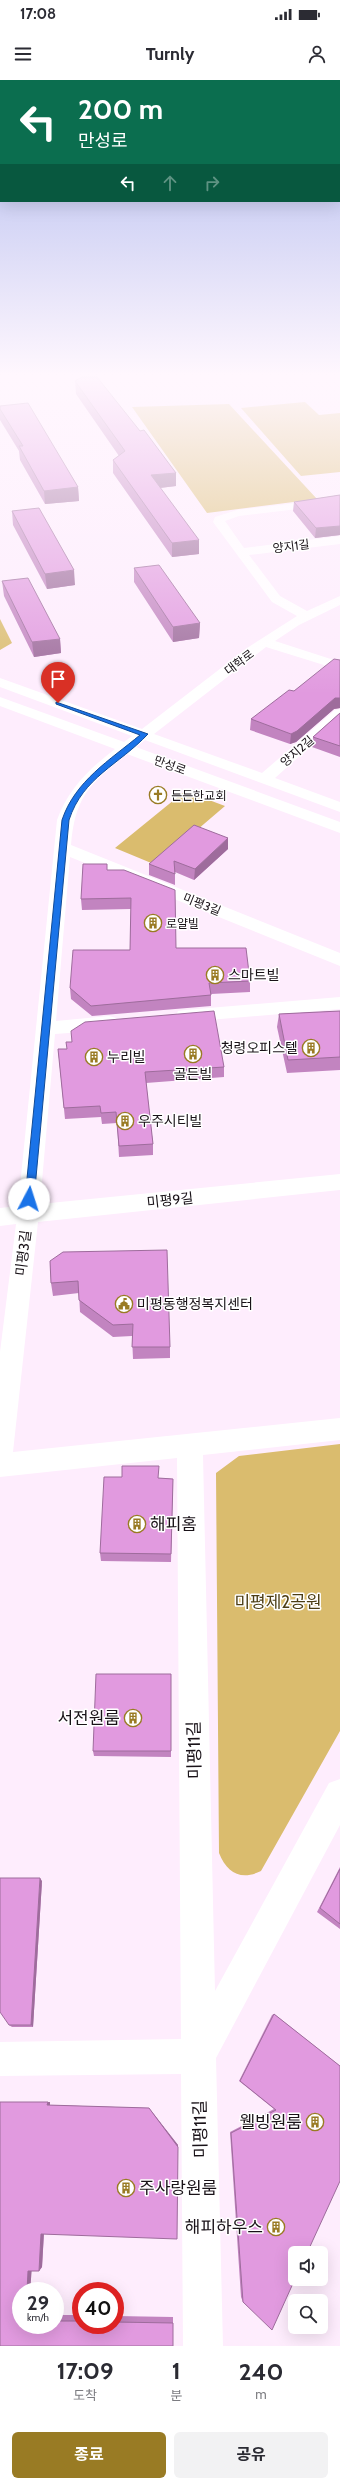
<!DOCTYPE html>
<html lang="ko">
<head>
<meta charset="utf-8">
<style>
  :root { --surface:#fff; --page:#f2f2f3; --text:#2b2b33; --muted:#7c7c81; --accent:#997b24 }
  body { margin:0; font-family:Cabin,"Noto Sans KR",sans-serif; background:var(--page); color:var(--text); height:100vh; display:flex; flex-direction:column; font-size:15px; white-space:nowrap }
  * { box-sizing:border-box; margin:0 }
  p { font-size:13px; color:var(--muted) }
  .icon { flex:none; width:22px; height:22px; fill:none; stroke:currentColor; stroke-width:2; stroke-linecap:round; stroke-linejoin:round }
  .map { position:relative; height:2266px; overflow:hidden }
  .drawer { display:flex; flex-direction:column; background:var(--surface); flex:1 }
  .drawer>* { flex:none }
  .top-card { position:absolute; left:0px; top:0px; width:340px; height:122px; box-shadow:0 4px 16px #0002; background:#0b6e4f; color:#fff; overflow:hidden }
  .controls { position:absolute; left:288px; top:2166px; display:grid; gap:8px }
  .controls a { display:grid; place-items:center; width:40px; height:40px; border-radius:6px; background:var(--surface); box-shadow:0 4px 16px #0002; font-size:20px }
  .speed { position:absolute; left:12px; top:2202px; display:flex; gap:8px; font-size:20px; font-weight:700; text-align:center }
  .speed>* { display:grid; place-content:center; width:52px; height:52px; border-radius:50%; background:var(--surface); box-shadow:0 4px 16px #0002; line-height:1 }
  .speed small { font-size:10px; font-weight:400 }
  .speed .limit { border:6px solid #d22; background:#fff; color:#111 }
  .pin { position:absolute; display:grid; place-items:center; width:34px; height:34px; color:#fff; margin:-41px -17px; border-radius:50% 50% 50% 0; rotate:-45deg; box-shadow:0 0 4px #0007 }
  .pin .icon { rotate:45deg }
  .me { position:absolute; width:44px; margin:-22px; rotate:5deg; stroke-linejoin:round; filter:drop-shadow(0 0 3px #0008) }
  .turn { display:flex; align-items:center; gap:14px; height:84px; padding:0 12px; font-size:18px }
  .turn .icon { width:52px; height:52px; stroke-width:2.5 }
  .turn b { display:block; font-size:28px; line-height:34px }
  .lanes { display:flex; align-items:center; height:38px; padding:0 12px; background:#0003; justify-content:center; gap:20px; direction:ltr }
  .lanes .off { opacity:.35 }
  .eta { display:flex; justify-content:space-evenly; align-items:center; height:68px; text-align:center }
  .eta b { font-size:24px; font-weight:700; line-height:28px }
  .primary-button { display:flex; gap:8px; margin-top:auto; padding:8px 12px }
  .primary-button a { flex:1; height:46px; border-radius:6px; background:var(--accent); color:#fff; font-size:16px; font-weight:700; line-height:46px; text-align:center }
  .primary-button a+a { background:var(--page); color:var(--text) }
  .status { display:flex; justify-content:space-between; align-items:center; height:28px; padding:0 20px; background:var(--surface); direction:ltr }
  .status svg { height:11px; fill:currentColor }
  header { display:flex; justify-content:space-between; align-items:center; height:52px; padding:0 12px; background:var(--surface); font-size:18px; font-weight:700 }
  .map>svg:first-child { display:block }
</style>
</head>
<body>
<div class="status"><b>17:08</b><svg viewBox="0 0 49 12"><path d="M0 12V9h3v3zM5 12V6h3v6zM10 12V3h3v9zM15 12V0h3v12zM26 1h20v11H26zM47 4h2v5h-2z"/></svg></div>
<header><svg class="icon" aria-label="menu" viewBox="0 0 24 24"><path d="M4 6h16M4 12h16M4 18h16"/></svg>Turnly<svg class="icon" aria-label="person" viewBox="0 0 24 24"><circle cx="12" cy="8" r="4"/><path d="M4 21q1-7 8-7t8 7"/></svg></header>
<div class="map">
<svg width="340" height="2266" viewBox="0 0 340 2266">
  <rect width="100%" height="100%" fill="#feedfd"/>
  <path fill="#dabc6e" d="M305,322L319,335L340,333V392L301,396L241,328Z
    M229,324L317,419L207,433L132,327Z
    M0,539L12,563L0,570Z
    M185,711L225,726L156,785L115,768Z
    M340,1364V1651L261,1791C241,1801 227,1793 219,1773L216,1393L239,1376Z"/>
  <g fill="none" stroke-linecap="round" stroke-linejoin="round">
    <path fill="#fff" fill-rule="evenodd" d="M340,418V424L239,436L225,441L244,468L340,456V464L249,475L280,516L307,531L340,516V525L299,545L275,561L340,582V590L266,567L154,654L262,693L335,630L340,629V640L275,698L340,722V732L145,660L136,667L340,742V753L127,674C90,704 75,716 71,765L340,873V886L70,777L56,941L109,936L116,938L119,943L116,948L109,950L55,954L40,1124L340,1094V1110L38,1142L13,1372L340,1338V1360L203,1375L215,1911L329,1703L340,1699V1745L216,1978L223,2266H183L181,1994L0,1996V1962L181,1959L177,1378L0,1397V1272L16,1144L0,1146V1128L18,1126L57,740C68,709 89,689 115,669L0,626V617L124,662L132,656L0,607V598L142,649L247,568L297,536L272,522L213,442L215,437L237,430Z
      M340,917V929L185,942L178,941L176,936L178,931L185,930Z"/>
  </g>
  <path fill="#c284c0" d="M75,301L140,351L176,393V406L160,408L199,474L172,477L113,393V380L119,376L76,314Z
    M0,326L78,407L79,421L45,424L20,380L19,371L0,340Z
    M340,415V455L315,458L293,431L294,422Z
    M12,431L75,505L47,509L13,445Z
    M134,488L200,543L199,558L173,562L134,502Z
    M2,501L60,559L61,573L34,577L4,516Z
    M340,580V628L334,629L296,662L290,664L250,650L251,639L294,611Z
    M340,633V677L312,667L313,657Z
    M228,769L194,800L175,792V805L149,795V784Z
    M107,790L176,868L250,901V912L211,914V926L92,936L71,919L70,908L130,870L131,829L82,830L81,819Z
    M340,931V990L287,993L277,947L279,934Z
    M58,969L224,987V997L146,1003L153,1064V1075L119,1077L117,1043L102,1044L101,1037L65,1039Z
    M50,1181L170,1267V1278L133,1279L132,1256L113,1257L80,1232L79,1213L53,1216L51,1203Z
    M159,1398L173,1399L171,1482L101,1481L100,1473Z
    M171,1594V1677L94,1676L93,1671Z
    M340,1787V1849L317,1832Z
    M42,1801L33,1947H12L9,1945Z
    M274,1934L340,1986L243,2222L241,2217L230,2052L274,2029L239,2001L272,1935Z
    M0,2022H50V2025L149,2028L178,2065L44,2154L42,2187L39,2191H31L30,2211L21,2245H55V2235H81V2245H115V2236L173,2237V2266H0Z"/>
  <path fill="#9e6c9c" d="M176,393V406L151,409V395Z
    M78,407L79,421L45,424L44,411Z
    M340,446V455L315,458L316,448Z
    M199,460V474L172,477V463Z
    M74,490L75,505L47,509L45,494Z
    M200,543L199,558L173,562V547Z
    M60,559L61,573L34,577L32,562Z
    M335,618H340V628L334,629L296,662L290,664L291,654Z
    M228,758V769L194,800L195,789Z
    M40,1798L42,1801L33,1947L31,1945Z
    M48,2022H50V2025H47Z
    M149,2028L178,2065V2067Z
    M44,2150L42,2187L39,2191L41,2154Z
    M32,2187L30,2211H27L28,2191Z"/>
  <path fill="#e19adf" stroke="#9e6c9c" d="M82,297H97L140,351L144,350L176,393L151,395L199,460L172,463L113,380L125,371L75,301Z
    M28,323L78,407L44,411L19,366H23L0,329V326Z
    M340,415V446L316,448L294,422Z
    M39,428L74,490L45,494L12,431Z
    M159,485L200,543L173,547L134,488Z
    M28,498L60,559L32,562L2,501Z
    M334,579L340,580V618H335L297,651L291,654L251,639L289,610L294,611Z
    M340,633V666L313,657Z
    M194,745L228,758L195,789L174,781L175,794L149,784Z
    M83,784H107V790H124L175,810L176,868H246L250,901L209,903L211,915L91,926L70,908L73,870H130L131,818L81,819Z
    M214,931L224,987L145,992L153,1064L119,1066L116,1032L101,1033L100,1026L64,1028L58,969H67L66,962H72L71,951L85,942Z
    M340,931V977L288,980L279,934Z
    M167,1170L170,1267H132L133,1244L113,1245L79,1220L78,1201L51,1203L50,1181L63,1172Z
    M122,1386H159L158,1398L173,1399L171,1474L100,1473L104,1397H122Z
    M96,1594H171V1671H93Z
    M340,1789V1844L320,1828Z
    M0,1798H40L31,1945H9L0,1932Z
    M274,1934L340,1986V2101L307,2173H295V2199L272,2250L243,2222L231,2053L276,2030L240,2001Z
    M0,2022H48L47,2025L149,2028L178,2067L177,2159L41,2154L39,2191H28L27,2211H21V2245H55V2241H81V2245H115V2242L173,2243V2266H0Z"/>
  <linearGradient id="sky" x2="0" y2="1"><stop stop-color="#aeb8ee"/><stop offset="0.48" stop-color="#fff7fe"/><stop offset="1" stop-color="#fff7fe" stop-opacity="0"/></linearGradient>
  <rect width="340" height="614" fill="url(#sky)"/>
  <path fill="#1a73e8" stroke="#114b97" d="M56,622L148,654C119,685 83,697 69,740L34,1119L29,1123L25,1119L62,740C75,701 110,680 140,655L56,624Z"/>
  <defs>
    <symbol id="church-ring" viewBox="-11 -11 22 22"><circle r="9.5" fill="#fff" stroke="#997b24" stroke-width="1.5"/><path d="M-1.2-6h2.4v3.5h3.3v2.4h-3.3V6h-2.4V-.1h-3.3v-2.4h3.3Z" fill="#997b24"/></symbol>
    <symbol id="building-ring" viewBox="-11 -11 22 22"><circle r="9.5" fill="#fff" stroke="#997b24" stroke-width="1.5"/><path d="M-4-6H4V6H1V3H-1V6H-4ZM-2.5-4.3h1.7v1.8h-1.7ZM.8-4.3h1.7v1.8H.8ZM-2.5-1h1.7V.8h-1.7ZM.8-1h1.7V.8H.8Z" fill="#997b24"/></symbol>
    <symbol id="civic-ring" viewBox="-11 -11 22 22"><circle r="9.5" fill="#fff" stroke="#997b24" stroke-width="1.5"/><path d="M-.6-6.5H3V-4.5H.6V-3L4-1V1h2V6H-6V1h2V-1L-.6-3ZM-1.2 2.5V6h2.4V2.5Z" fill="#997b24"/></symbol>
  </defs>
  <g fill-rule="evenodd">
    <use href="#church-ring" x="148" y="705" width="20" height="20"/>
    <use href="#building-ring" x="143" y="833" width="20" height="20"/>
    <use href="#building-ring" x="205" y="885" width="20" height="20"/>
    <use href="#building-ring" x="301" y="958" width="20" height="20"/>
    <use href="#building-ring" x="183" y="964" width="20" height="20"/>
    <use href="#building-ring" x="84" y="967" width="20" height="20"/>
    <use href="#building-ring" x="115" y="1031" width="20" height="20"/>
    <use href="#civic-ring" x="114" y="1214" width="20" height="20"/>
    <use href="#building-ring" x="127" y="1434" width="20" height="20"/>
    <use href="#building-ring" x="123" y="1628" width="20" height="20"/>
    <use href="#building-ring" x="305" y="2032" width="20" height="20"/>
    <use href="#building-ring" x="116" y="2098" width="20" height="20"/>
    <use href="#building-ring" x="266" y="2137" width="20" height="20"/>
  </g>
  <g text-anchor="middle" dominant-baseline="central" stroke-width="3" stroke-linejoin="round" paint-order="stroke">
    <g font-size="12" fill="#191218" stroke="#fff">
      <text transform="translate(291 466) rotate(-7)">양지1길</text>
      <text transform="translate(239 582) rotate(-37)">대학로</text>
      <text transform="translate(297 671) rotate(-41)">양지2길</text>
      <text transform="translate(170 685) rotate(20)">만성로</text>
      <text transform="translate(202 824) rotate(22)">미평3길</text>
    </g>
    <g font-size="12" fill="#191218" stroke="#fff" text-anchor="start">
      <text x="171" y="715">든든한교회</text>
      <text x="166" y="843">로얄빌</text>
    </g>
    <g font-size="14" fill="#191218" stroke="#fff" text-anchor="start">
      <text x="228" y="895">스마트빌</text>
      <text x="298" y="968" text-anchor="end">청령오피스텔</text>
      <text x="107" y="977">누리빌</text>
      <text x="193" y="994" text-anchor="middle">골든빌</text>
      <text x="138" y="1041">우주시티빌</text>
      <text x="137" y="1224">미평동행정복지센터</text>
    </g>
    <g font-size="14" fill="#191218" stroke="#fff">
      <text transform="translate(170 1120) rotate(-6)">미평9길</text>
      <text transform="translate(23 1173) rotate(-83)">미평3길</text>
    </g>
    <g font-size="17" fill="#191218" stroke="#fff" text-anchor="end">
      <text x="150" y="1444" text-anchor="start">해피홈</text>
      <text x="120" y="1638">서전원룸</text>
      <text x="302" y="2042">웰빙원룸</text>
      <text x="139" y="2108" text-anchor="start">주사랑원룸</text>
      <text x="263" y="2147">해피하우스</text>
    </g>
    <g font-size="17" fill="#4c3d14" stroke="#fff">
      <text x="278" y="1522">미평제2공원</text>
    </g>
    <g font-size="17" fill="#191218" stroke="#fff">
      <text transform="translate(194 1670) rotate(-91)">미평11길</text>
      <text transform="translate(200 2049) rotate(-91)">미평11길</text>
    </g>
  </g>
</svg>
<div class="controls">
<a><svg class="icon" aria-label="sound" viewBox="0 0 24 24"><path d="M4 9h4l5-4v14l-5-4H4zM17 9q2 3 0 6"/></svg></a>
<a><svg class="icon" aria-label="search" viewBox="0 0 24 24"><circle cx="10" cy="10" r="6"/><path d="M15 15l6 6"/></svg></a>
</div>
<div class="speed"><div>29<small>km/h</small></div><div class="limit">40</div></div>
<div class="pin" style="left:58px;top:623px;background:#d93025"><svg class="icon" aria-label="arrive" viewBox="0 0 24 24"><path d="M6 21V4h12l-3 4 3 4H6"/></svg></div>
<svg class="me" style="left:29px;top:1119px" viewBox="-20 -20 40 40"><circle r="19" fill="#fff"/><path d="M0-13L10 11 0 6-10 11z" fill="#1a73e8"/></svg>
<div class="top-card">
<div class="turn"><svg class="icon" aria-label="left" viewBox="0 0 24 24"><path d="M17 20v-9H6M10 6l-5 5 5 5"/></svg><div><b>200 m</b>만성로</div></div>
<div class="lanes"><svg class="icon" aria-label="left" viewBox="0 0 24 24"><path d="M17 20v-9H6M10 6l-5 5 5 5"/></svg><svg class="icon off" aria-label="ahead" viewBox="0 0 24 24"><path d="M12 20V5M6 11l6-6 6 6"/></svg><svg class="icon off" aria-label="right" viewBox="0 0 24 24"><path d="M7 20v-9h11M14 6l5 5-5 5"/></svg></div>
</div>
</div>
<section class="drawer">
<div class="eta">
<div><b>17:09</b><p>도착</p></div>
<div><b>1</b><p>분</p></div>
<div><b>240</b><p>m</p></div>
</div>
<div class="primary-button"><a>종료</a><a>공유</a></div>
</section>
</body>
</html>
